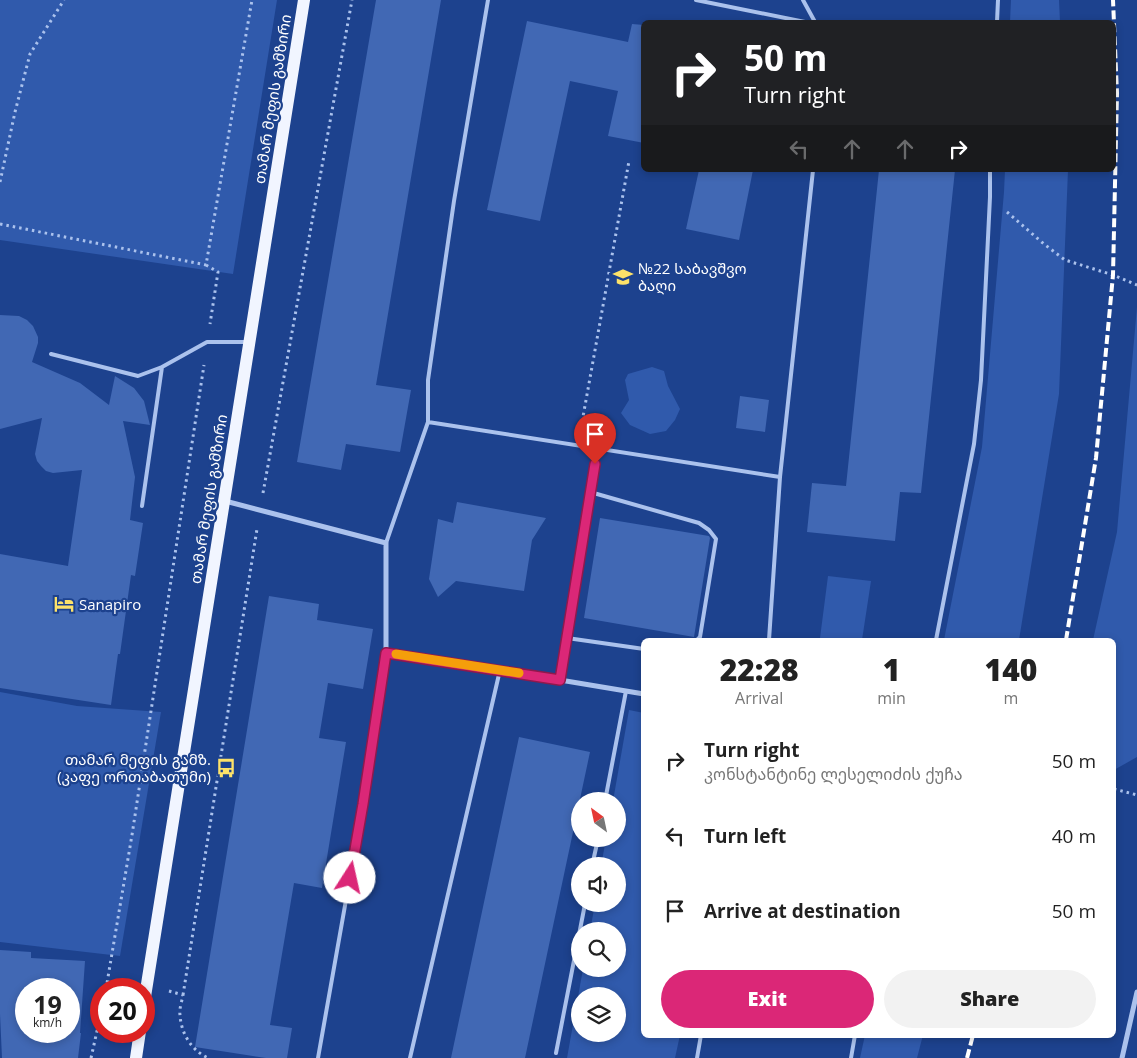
<!DOCTYPE html>
<html lang="en">
<head>
<meta charset="utf-8">
<style>
  :root { --surface:#fff; --page:#f2f2f2; --text:#222; --muted:#767676; --accent:#db2777 }
  body { margin:0; font-family:"Open Sans","Noto Sans Georgian",sans-serif; background:var(--page); color:var(--text); height:100vh; display:flex; flex-direction:column; font-size:19px; white-space:nowrap }
  * { box-sizing:border-box; margin:0 }
  p { font-size:16px; color:var(--muted) }
  .icon { flex:none; width:28px; height:28px; fill:none; stroke:currentColor; stroke-width:2; stroke-linecap:round; stroke-linejoin:round }
  .map { position:relative; flex:1; overflow:hidden }
  .sheet { position:absolute; left:641px; top:638px; width:475px; height:400px; display:flex; flex-direction:column; background:var(--surface); border-radius:8px; box-shadow:0 2px 8px #0003 }
  .sheet>* { flex:none }
  .guide { position:absolute; left:641px; top:20px; width:475px; height:152px; border-radius:8px; box-shadow:0 2px 8px #0003; background:#202124; color:#fff; overflow:hidden }
  .needle { width:32px; rotate:327deg }
  .fabs { position:absolute; left:571px; top:792px; display:grid; gap:10px }
  .fabs a { display:grid; place-items:center; width:55px; height:55px; border-radius:50%; background:var(--surface); box-shadow:0 2px 8px #0003; font-size:25px }
  .speed { position:absolute; left:15px; top:978px; display:flex; gap:10px; font-size:25px; font-weight:700; text-align:center }
  .speed>* { display:grid; place-content:center; width:65px; height:65px; border-radius:50%; background:var(--surface); box-shadow:0 2px 8px #0003; line-height:1 }
  .speed small { font-size:12px; font-weight:400 }
  .speed .limit { border:8px solid #d22; background:#fff; color:#111 }
  .pin { position:absolute; display:grid; place-items:center; width:42px; height:42px; color:#fff; margin:-51px -21px; border-radius:50% 50% 50% 0; rotate:-45deg; box-shadow:0 0 5px #0007 }
  .pin .icon { rotate:45deg }
  .me { position:absolute; width:55px; margin:-28px; rotate:10deg; stroke-linejoin:round; filter:drop-shadow(0 0 4px #0008) }
  .turn { display:flex; align-items:center; gap:18px; height:105px; padding:0 20px; font-size:22px }
  .turn .icon { width:65px; height:65px; stroke-width:2.5 }
  .turn b { display:block; font-size:35px; line-height:42px }
  .lanes { display:flex; align-items:center; height:48px; padding:0 20px; background:#0003; justify-content:center; gap:25px; direction:ltr }
  .lanes .off { opacity:.35 }
  .eta { display:flex; justify-content:space-evenly; align-items:center; height:85px; text-align:center }
  .eta b { font-size:30px; font-weight:800; line-height:35px }
  .primary-button { display:flex; gap:10px; margin-top:auto; padding:10px 20px }
  .primary-button a { flex:1; height:58px; border-radius:30px; background:var(--accent); color:#fff; font-size:20px; font-weight:800; line-height:58px; text-align:center }
  .primary-button a+a { background:var(--page); color:var(--text) }
  ul { padding:0; list-style:none }
  li { display:flex; align-items:center; gap:15px; height:75px; padding:0 20px }
  li div { flex:1 }
  li b { display:block; font-size:19px }
  li em { font-style:normal }
  .map>svg:first-child { display:block }
</style>
</head>
<body>
<div class="map">
<svg width="1137" height="1058" viewBox="0 0 1137 1058">
  <rect width="100%" height="100%" fill="#1d428e"/>
  <path fill="#305aac" fill-rule="evenodd" d="M0,0H277L233,274L0,240Z
    M1011,0H1059L1060,22H1010Z
    M1005,170H1068L1059,394L1019,640H944L982,447L1004,192Z
    M1137,307V757L1114,770V640H1093L1117,532Z
    M652,367L664,371L668,386L680,409L675,420L666,431L650,434L630,425L621,413L629,400L625,380L628,374Z
    M828,576L871,581L862,640H833L820,638Z
    M0,692L77,706L161,712L120,956L0,942Z
    M629,710L644,713V1035H680L675,1058H567L583,969H618V931H590L595,904H618V866H601L606,839H618V801H613ZM618,996V1034H580V996Z
    M865,1035H923L917,1058H860Z"/>
  <path fill="#4168b4" fill-rule="evenodd" d="M376,0H441L376,385L411,390L400,452L346,444L341,470L297,462Z
    M527,21L628,42L632,24L644,25V143L608,136L618,91L570,81L540,221L487,210Z
    M699,170H753L739,240L686,229Z
    M879,170H955L921,493L900,492L895,541L807,532L812,483L846,486Z
    M0,315L19,316L27,320L33,326L38,337V343L32,362L80,383L109,405L115,376L134,388L144,401L150,425L123,421L135,477L130,520L143,523L135,576L131,575L120,654H118L111,705L0,688V554L68,566L82,470L53,473L46,471L41,466L37,461L35,454L42,418L0,429Z
    M740,396L769,400L765,432L736,428Z
    M457,502L546,518L532,540L524,591L456,581L438,597L429,579L438,519L453,523Z
    M600,518L709,536L710,538L694,637L584,618Z
    M269,596L319,604L317,620L373,629L363,689L328,683L319,738L346,742L322,888L294,883L270,1025L292,1028L287,1058H266L195,1047Z
    M519,737L590,752L525,1058H451Z
    M0,950L31,952V958L85,961L80,1033H81L78,1058H2L0,1014ZM26,989H69V1031H26Z"/>
  <g fill="none" stroke-linecap="round" stroke-linejoin="round">
    <path stroke="#abc2ed" stroke-width="3" stroke-dasharray="2.5 4" stroke-linecap="butt" d="M0,182L15,112L30,54L64,0
      M1007,212L1044,244L1065,260L1113,275L1137,285
      M0,224L206,265L252,0
      M206,265L218,272L210,324
      M581,428L629,161
      M263,493L352,0
      M1114,789L1137,795
      M107,982L114,983
      M106,989L132,835L204,365
      M169,991L183,995C182,1001 179,1009 180,1015C181,1033 191,1050 208,1058
      M183,995L257,529
      M91,1058L101,1013"/>
    <path stroke="#abc2ed" stroke-width="4" d="M696,0L805,22
      M803,0L815,22
      M997,22L998,0
      M51,354L138,376L162,367
      M428,422L780,477
      M590,492L699,523L709,530L716,539L700,637L697,640
      M142,506L162,367L207,342H247
      M386,543L428,422V380L454,201L488,0
      M567,638L644,649
      M769,640L780,477L813,170
      M936,640L974,444L981,380L990,197V170
      M560,680L597,449
      M605,801L626,691
      M592,866L598,839
      M556,1053L585,904
      M318,1058L363,804L386,653
      M410,1058L500,670
      M697,1058L701,1035
      M851,1058L855,1035"/>
    <path stroke="#abc2ed" stroke-width="5" d="M225,501L386,543V653L560,680L644,694
      M1122,1058L1137,992"/>
    <path stroke="#f1f5ff" stroke-width="12" d="M144,1003L304,0
      M136,1058L140,1031"/>
    <path stroke="#fff" stroke-width="4" stroke-dasharray="9 4" stroke-linecap="butt" d="M1066,640L1096,458L1113,275L1117,93L1113,0
      M967,1058L973,1035"/>
  </g>
  <g fill="none" stroke-linecap="round" stroke-linejoin="round">
    <defs>
      <path id="route" d="M350,878L363,804L386,653L560,680L595,464"/>
    </defs>
    <use href="#route" stroke="#8e194d" stroke-width="12"/>
    <use href="#route" stroke="#db2777" stroke-width="9"/>
    <path stroke="#f59e0b" stroke-width="9" d="M396,654L519,673"/>
  </g>
  <defs>
    <symbol id="school-bare" viewBox="-9 -9 18 18"><path d="M0-5L7-2L0 1L-7-2ZM-4 1L0 2.5L4 1V4Q0 6-4 4Z" fill="#fde269" stroke="#1d428e" stroke-width="2.5" paint-order="stroke"/></symbol>
    <symbol id="hotel-bare" viewBox="-9 -9 18 18"><path d="M-6-4.5h1.5V1H6V5H4.5V3h-9V5H-6ZM-4 0a1.8 1.8 0 1 1 3.6 0ZM.5 0V-2.5h3Q6-2.5 6 0Z" fill="#fde269" stroke="#1d428e" stroke-width="2.5" paint-order="stroke"/></symbol>
    <symbol id="bus-bare" viewBox="-9 -9 18 18"><path d="M-5-6H5V4H4V6H2V4H-2V6H-4V4H-5ZM-3.5-4V0h7V-4ZM-3.5 1.2v1.5H-2V1.2ZM2 1.2v1.5H3.5V1.2Z" fill="#fde269" stroke="#1d428e" stroke-width="2.5" paint-order="stroke"/></symbol>
  </defs>
  <g fill-rule="evenodd">
    <use href="#school-bare" x="609" y="263" width="28" height="28"/>
    <use href="#hotel-bare" x="50" y="590" width="28" height="28"/>
    <use href="#bus-bare" x="212" y="754" width="28" height="28"/>
  </g>
  <g text-anchor="middle" dominant-baseline="central" stroke-width="4.5" stroke-linejoin="round" paint-order="stroke">
    <g font-size="15" fill="#fff" stroke="#1d428e">
      <text transform="translate(272 99) rotate(-81)">თამარ მეფის გამზირი</text>
      <text transform="translate(208 499) rotate(-81)">თამარ მეფის გამზირი</text>
    </g>
    <g font-size="15" fill="#fff" stroke="#1d428e" text-anchor="start">
      <text x="638" y="268">№22 საბავშვო<tspan x="638" dy="17">ბაღი</tspan></text>
      <text x="79" y="604">Sanapiro</text>
      <text x="211" y="759" text-anchor="end">თამარ მეფის გამზ.<tspan x="211" dy="17">(კაფე ორთაბათუმი)</tspan></text>
    </g>
  </g>
</svg>
<div class="fabs">
<a><svg class="needle" viewBox="-14 -14 28 28"><path d="M0-13l5 13h-10z" fill="#e53935"/><path d="M0 13l5-13h-10z" fill="#767676"/></svg></a>
<a><svg class="icon" aria-label="sound" viewBox="0 0 24 24"><path d="M4 9h4l5-4v14l-5-4H4zM17 9q2 3 0 6"/></svg></a>
<a><svg class="icon" aria-label="search" viewBox="0 0 24 24"><circle cx="10" cy="10" r="6"/><path d="M15 15l6 6"/></svg></a>
<a><svg class="icon" aria-label="layers" viewBox="0 0 24 24"><path d="M12 4l9 5-9 5-9-5zM3 14l9 5 9-5"/></svg></a>
</div>
<div class="speed"><div>19<small>km/h</small></div><div class="limit">20</div></div>
<div class="pin" style="left:595px;top:464px;background:#d93025"><svg class="icon" aria-label="arrive" viewBox="0 0 24 24"><path d="M6 21V4h12l-3 4 3 4H6"/></svg></div>
<svg class="me" style="left:350px;top:878px" viewBox="-20 -20 40 40"><circle r="19" fill="#fff"/><path d="M0-13L10 11 0 6-10 11z" fill="#db2777"/></svg>
<div class="guide">
<div class="turn"><svg class="icon" aria-label="right" viewBox="0 0 24 24"><path d="M7 20v-9h11M14 6l5 5-5 5"/></svg><div><b>50 m</b>Turn right</div></div>
<div class="lanes"><svg class="icon off" aria-label="left" viewBox="0 0 24 24"><path d="M17 20v-9H6M10 6l-5 5 5 5"/></svg><svg class="icon off" aria-label="ahead" viewBox="0 0 24 24"><path d="M12 20V5M6 11l6-6 6 6"/></svg><svg class="icon off" aria-label="ahead" viewBox="0 0 24 24"><path d="M12 20V5M6 11l6-6 6 6"/></svg><svg class="icon" aria-label="right" viewBox="0 0 24 24"><path d="M7 20v-9h11M14 6l5 5-5 5"/></svg></div>
</div>
<section class="sheet">
<div class="eta">
<div><b>22:28</b><p>Arrival</p></div>
<div><b>1</b><p>min</p></div>
<div><b>140</b><p>m</p></div>
</div>
<ul>
<li><svg class="icon" aria-label="right" viewBox="0 0 24 24"><path d="M7 20v-9h11M14 6l5 5-5 5"/></svg><div><b>Turn right</b><p>კონსტანტინე ლესელიძის ქუჩა</p></div><em>50 m</em></li>
<li><svg class="icon" aria-label="left" viewBox="0 0 24 24"><path d="M17 20v-9H6M10 6l-5 5 5 5"/></svg><div><b>Turn left</b></div><em>40 m</em></li>
<li><svg class="icon" aria-label="arrive" viewBox="0 0 24 24"><path d="M6 21V4h12l-3 4 3 4H6"/></svg><div><b>Arrive at destination</b></div><em>50 m</em></li>
</ul>
<div class="primary-button"><a>Exit</a><a>Share</a></div>
</section>
</div>
</body>
</html>
